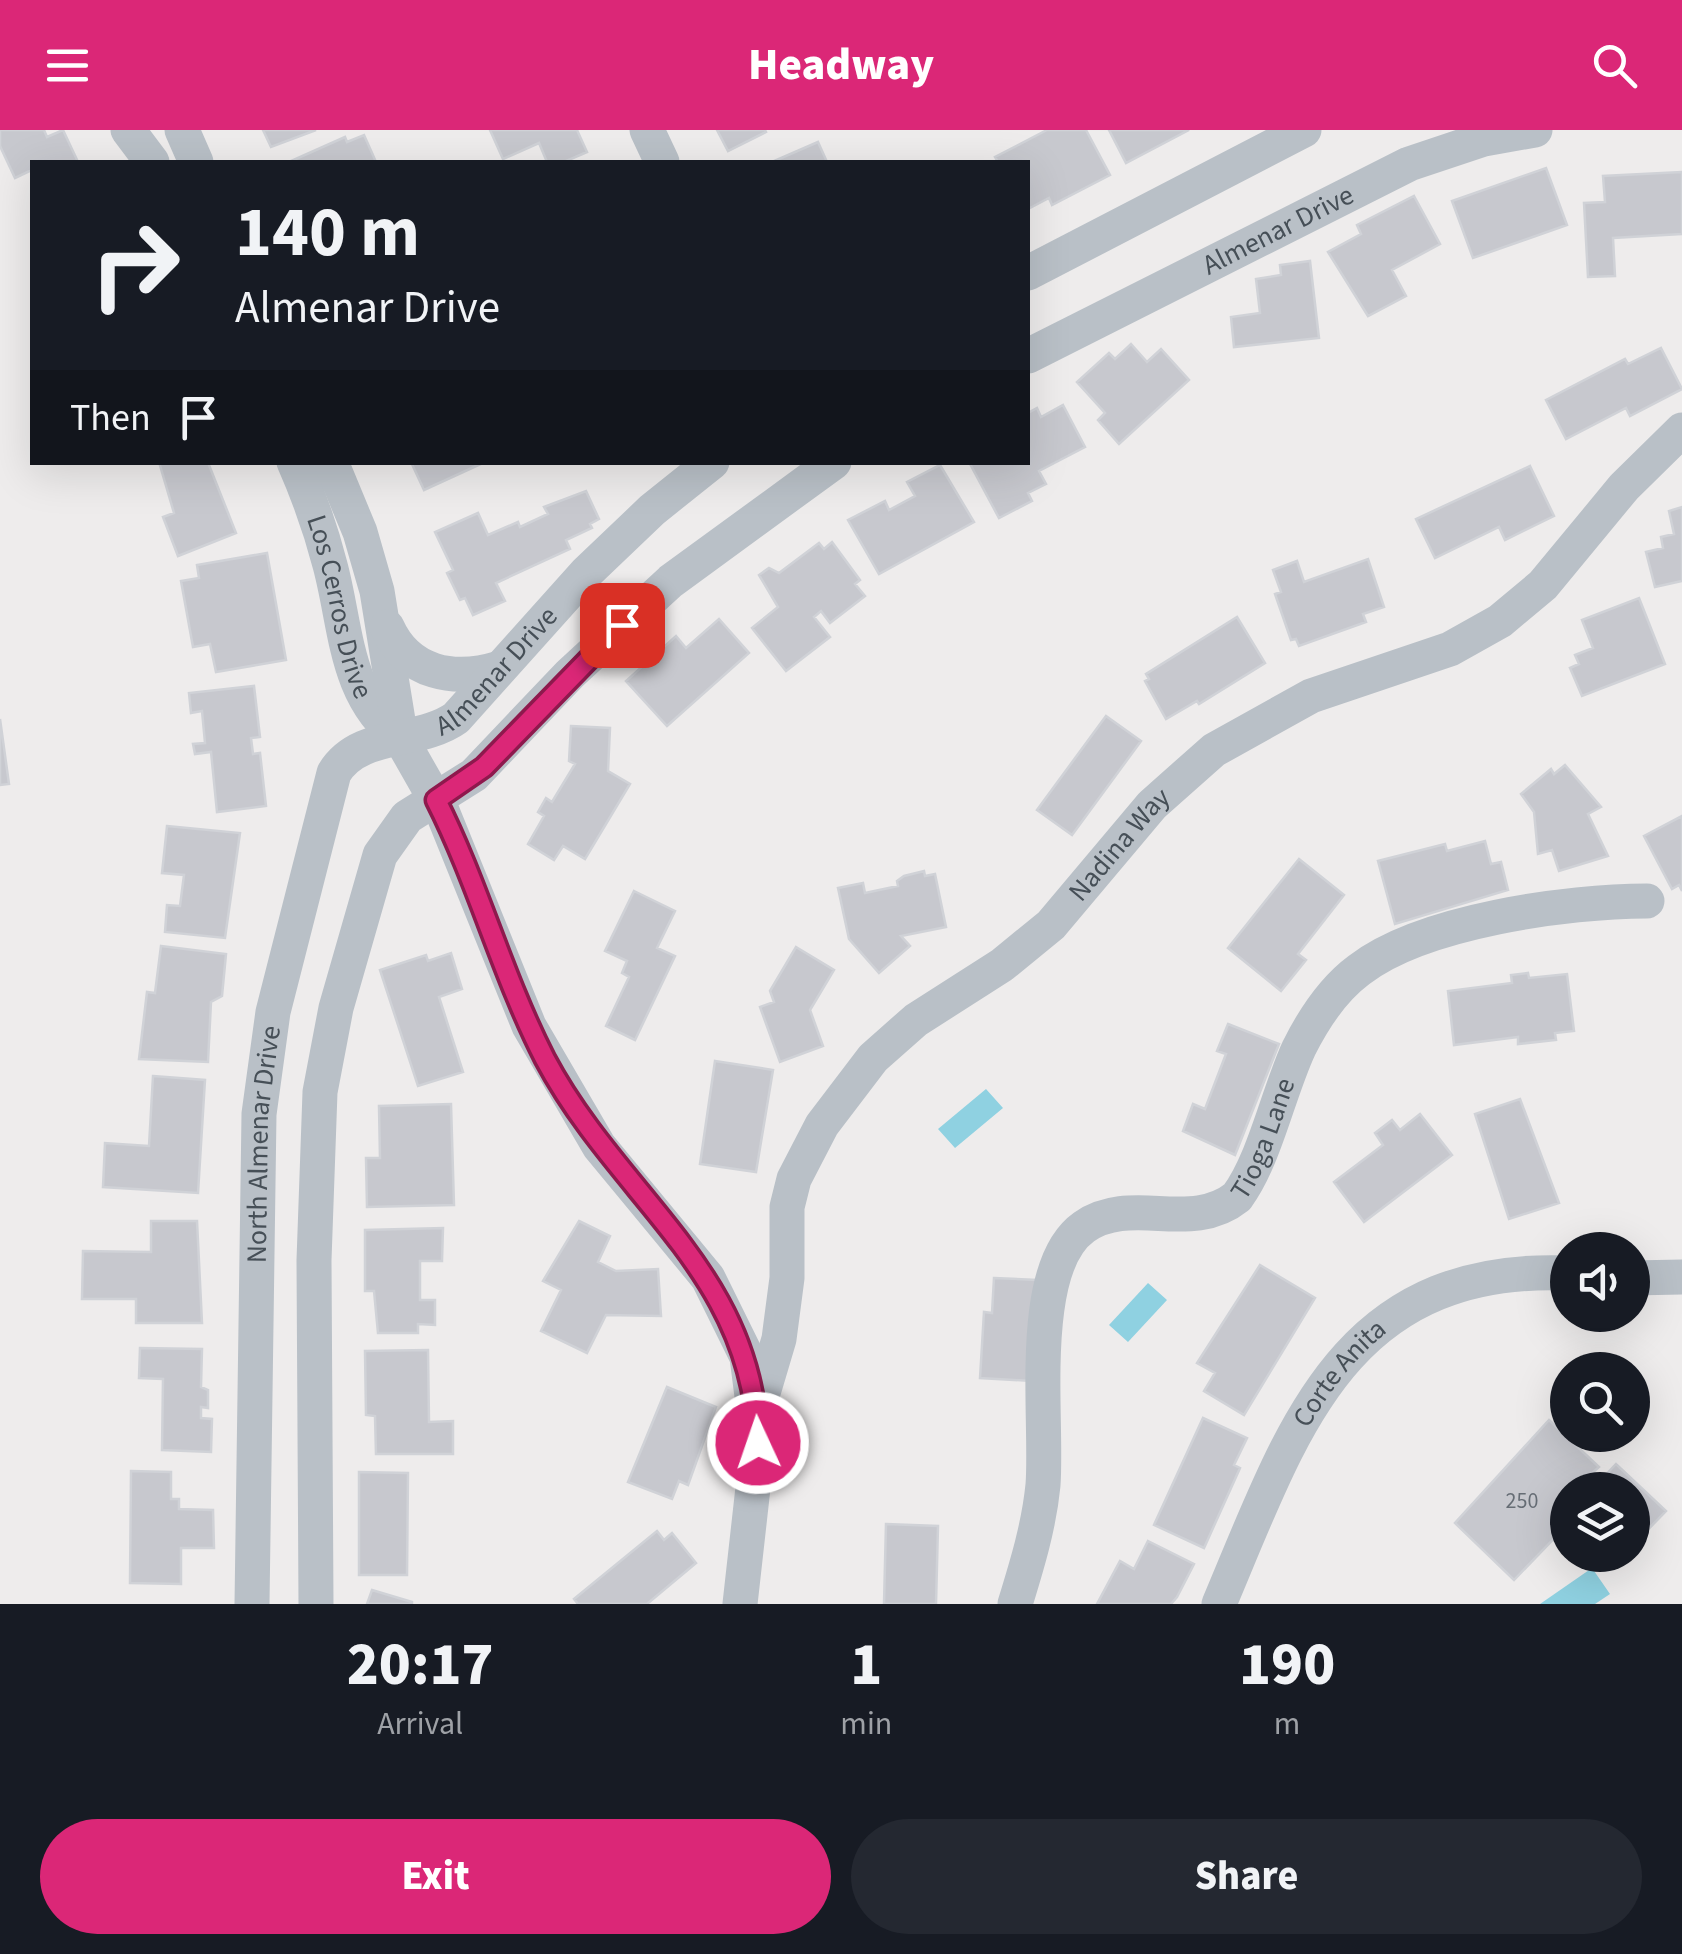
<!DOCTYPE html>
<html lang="en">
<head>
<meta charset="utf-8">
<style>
  :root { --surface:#171b24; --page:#242831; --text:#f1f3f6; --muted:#9ea1a6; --accent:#db2777 }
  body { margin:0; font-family:"Source Sans 3",sans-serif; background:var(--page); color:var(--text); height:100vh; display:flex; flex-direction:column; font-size:38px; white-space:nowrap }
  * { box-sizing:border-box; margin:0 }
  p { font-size:32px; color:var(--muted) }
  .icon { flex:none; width:55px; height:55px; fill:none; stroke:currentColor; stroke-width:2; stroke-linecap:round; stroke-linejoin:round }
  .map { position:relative; height:1474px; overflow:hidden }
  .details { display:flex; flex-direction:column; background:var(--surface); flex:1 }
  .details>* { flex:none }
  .top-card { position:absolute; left:30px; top:30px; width:1000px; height:305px; border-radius:0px; box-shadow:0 10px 40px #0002; background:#171b24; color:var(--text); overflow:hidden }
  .controls { position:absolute; left:1550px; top:1102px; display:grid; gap:20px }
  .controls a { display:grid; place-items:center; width:100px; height:100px; border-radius:50%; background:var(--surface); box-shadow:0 10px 40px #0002; font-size:50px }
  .pin { position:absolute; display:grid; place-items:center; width:85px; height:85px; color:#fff; margin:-42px; border-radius:20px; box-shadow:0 5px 15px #0006 }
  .me { position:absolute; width:110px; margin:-55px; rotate:357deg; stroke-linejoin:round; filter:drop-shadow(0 0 8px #0008) }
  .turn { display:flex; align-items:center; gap:35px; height:210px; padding:0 40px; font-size:45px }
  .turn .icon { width:130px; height:130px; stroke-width:2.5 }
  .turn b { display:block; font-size:70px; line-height:85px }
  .then { display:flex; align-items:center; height:95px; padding:0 40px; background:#0003; gap:20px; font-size:38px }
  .eta { display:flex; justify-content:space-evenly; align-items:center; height:170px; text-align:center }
  .eta b { font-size:60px; font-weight:800; line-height:70px }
  .primary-button { display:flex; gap:20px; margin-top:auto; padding:20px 40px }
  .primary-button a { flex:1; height:115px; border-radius:60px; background:var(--accent); color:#fff; font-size:40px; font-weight:800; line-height:115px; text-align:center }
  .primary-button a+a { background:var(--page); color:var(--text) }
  header { display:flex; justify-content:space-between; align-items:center; height:130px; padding:0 40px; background:var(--accent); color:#fff; font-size:45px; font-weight:800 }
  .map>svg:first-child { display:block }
</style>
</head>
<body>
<header><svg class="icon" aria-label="menu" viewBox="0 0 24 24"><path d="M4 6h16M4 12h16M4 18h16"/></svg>Headway<svg class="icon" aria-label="search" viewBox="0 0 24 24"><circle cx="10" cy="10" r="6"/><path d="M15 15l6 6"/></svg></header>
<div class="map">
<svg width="1682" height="1474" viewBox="0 0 1682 1474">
  <rect width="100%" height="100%" fill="#eeecec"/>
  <path fill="#8fd1e1" d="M986,959L1003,978L955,1018L938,999Z
    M1148,1153L1167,1170L1128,1212L1109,1195Z
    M1592,1438L1610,1464L1595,1474H1540Z"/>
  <path fill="#c7c8ce" stroke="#d0d2d7" stroke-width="2.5" d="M0,0H44L47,7L63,0L78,32H32V40L15,48L0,16Z
    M263,0H316L271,17Z
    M490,0H577L587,22L564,32H547L539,13L503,29Z
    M717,0H765L766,2L728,21Z
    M1047,0H1086L1110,45L1052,75L1049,68L1028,79V32H998L995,27Z
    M1109,0H1189L1126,33Z
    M364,5L376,32H289L345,7L347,12Z
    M818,12L827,32H772Z
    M1546,38L1567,95L1473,128L1452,71Z
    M1682,42V104L1613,108L1615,146L1588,147L1584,73L1605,72L1603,46Z
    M1414,66L1440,114L1392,140L1406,166L1368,186L1328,122L1361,104L1357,95Z
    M1310,131L1319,208L1234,217L1231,187L1260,183L1256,149L1281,145L1280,135Z
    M1131,214L1147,232L1161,219L1189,250L1119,314L1098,290L1105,283L1077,252L1109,223L1115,229Z
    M1661,218L1682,259L1630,286L1626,278L1566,309L1546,270L1625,229L1628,234Z
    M1063,275L1085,317L1039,341L1046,354L1028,363L1032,371L999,388L969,332H1028V283L1037,278L1041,287Z
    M159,332H214L209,335L236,403L178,426L163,387L174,383Z
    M411,332H485L424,360Z
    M940,335L974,392L879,444L848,390L885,371L889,380L915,366L907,352Z
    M1530,336L1554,386L1505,410L1499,397L1435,428L1416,389Z
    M586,361L599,389L590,394L592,398L566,410L570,419L496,453L505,471L473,485L465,468L460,470L447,443L453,440L435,402L478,383L488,405L518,392L520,397L548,384L544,377Z
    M1682,377V451L1655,457L1646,422L1663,418L1661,407L1674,404L1669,381Z
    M832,412L860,450L855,454L865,466L830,493L821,481L814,487L830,507L786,541L752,498L778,477L759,445L769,438L779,443L819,413L824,419Z
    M267,423L286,530L216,542L210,514L193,517L181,451L199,448L197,435Z
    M1368,429L1384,477L1363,484L1366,492L1299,516L1296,509L1291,510L1275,464L1281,462L1273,440L1297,431L1304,452Z
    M1639,468L1665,534L1582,566L1570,538L1579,534L1575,525L1593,518L1582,490Z
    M1237,487L1265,533L1199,574L1197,571L1166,589L1145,551L1149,549L1146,544Z
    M719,489L749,523L667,596L626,551L676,506L686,518Z
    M254,556L260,607L251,608L253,624L260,623L266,676L217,682L211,622L195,624L193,614L205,613L202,581L191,583L189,563Z
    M1106,586L1141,611L1072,705L1037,680Z
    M0,589L9,654L0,655Z
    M571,596L610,598L608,641L630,654L585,729L563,716L554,730L528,714L544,686L538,682L546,668L552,672L575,634L569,631Z
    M1565,635L1601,677L1588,684L1608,726L1559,741L1552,720L1538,724L1534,682L1521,664L1551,639L1554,644Z
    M1682,686V761L1679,755L1672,759L1644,706Z
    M167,696L240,703L225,808L165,802L167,775L180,776L184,745L162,743Z
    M1485,711L1491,734L1501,732L1508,760L1395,794L1378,731L1445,714L1447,721Z
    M1299,729L1344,765L1298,824L1306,830L1281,861L1228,818Z
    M924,741L925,746L935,744L946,797L901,806L910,816L879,843L849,809L838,758L863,753L865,763L898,756L897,751L904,746Z
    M634,761L675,781L657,818L675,826L635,910L606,896L629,847L622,843L627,831L605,821Z
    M161,816L226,824L222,866L211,872L208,932L139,929L147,862L155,863Z
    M796,817L834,840L810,880L823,916L780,932L760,877L774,872L770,861Z
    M451,823L462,859L439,867L463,942L418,956L380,840L426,825L428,831Z
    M1528,843L1529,848L1567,844L1574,901L1555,903L1556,910L1518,914V907L1454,915L1448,861L1512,853L1511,845Z
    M1228,894L1279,914L1235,1025L1183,1001L1193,974L1205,979L1226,924L1217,921Z
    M715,931L773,940L756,1042L700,1034Z
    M153,946L205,950L198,1063L103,1057L105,1013L149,1016Z
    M1520,969L1559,1073L1509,1089L1475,984Z
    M451,974L454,1075L367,1077L366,1028H380L379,976Z
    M1420,984L1452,1025L1364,1092L1334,1052L1383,1015L1375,1003L1392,990L1400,1000Z
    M151,1091H197L202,1193H136V1169H82L83,1121L151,1122Z
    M579,1091L610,1106L598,1132L616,1141L658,1139L661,1186L606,1185L587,1223L541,1201L561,1160L543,1151Z
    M443,1098L442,1131H420V1170H435V1195L418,1194V1203H378L374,1161H365V1100Z
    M1260,1135L1315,1168L1244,1285L1204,1261L1215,1243L1197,1233Z
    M994,1148L1037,1150L1031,1251L980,1248L984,1182L992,1183Z
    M140,1218L202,1219L201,1257L208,1260V1278L201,1277V1288L212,1289L211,1322L162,1320L163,1249L139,1248Z
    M428,1220L429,1292L453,1291V1324H376L375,1286L366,1285L365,1221Z
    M667,1257L716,1277L688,1355L679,1351L672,1369L628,1352Z
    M1203,1288L1247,1308L1234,1335L1240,1338L1204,1418L1154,1395Z
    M1549,1290L1599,1337L1591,1344L1599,1352L1616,1334L1666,1381L1632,1416V1360H1568V1394L1514,1450L1455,1393Z
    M131,1341L171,1342V1369H179V1379L213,1380L214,1418H181V1454L130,1453Z
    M359,1342L408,1343L407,1445H359Z
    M886,1394L938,1396L936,1474H884Z
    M657,1401L664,1410L672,1403L696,1433L647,1474H578L574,1469Z
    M1148,1411L1194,1434L1177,1467L1171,1474H1097L1120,1431L1134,1439Z
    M372,1460L412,1472V1474H367Z"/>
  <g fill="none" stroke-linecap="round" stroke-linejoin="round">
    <g stroke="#b9c0c7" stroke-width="35">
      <path d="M128,0L152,32"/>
      <path d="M182,0L196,32"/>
      <path d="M647,0L662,32"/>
      <path d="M1028,143L1304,0"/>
      <path id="s1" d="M1028,226L1409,34L1484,9L1535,0"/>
      <path id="s2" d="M294,332C309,366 321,400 330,435C347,498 344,566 401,609"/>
      <path d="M331,332L360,402L377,461L401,609L442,681L529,896L599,1016L708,1148L747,1227L758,1313L740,1474"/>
      <path d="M387,497C408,544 454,552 500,538"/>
      <path d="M1632,1148L1682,1147"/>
      <path id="s3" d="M757,1283L779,1209L787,1148V1077L794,1049L822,995L873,928L916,890L1002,835L1051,795L1152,675L1214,620L1311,566L1450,519L1500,491L1543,455L1624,357L1682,300"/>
      <path id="s4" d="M252,1474L259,984L273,882L334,643C359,601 420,614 456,588L586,443L652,380L712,332"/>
      <path d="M316,1474L314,1130L320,962L336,878L380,725L407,687L474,645L570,544L671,451L834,332"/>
      <path id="s5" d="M1015,1474C1027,1435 1039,1396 1043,1355C1048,1289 1026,1138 1084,1097C1131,1064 1191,1104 1237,1067C1265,1029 1278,963 1299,918C1314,888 1332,860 1359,840C1422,791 1568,771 1647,771"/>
      <path id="s6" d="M1219,1474C1292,1302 1342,1134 1568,1143"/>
    </g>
  </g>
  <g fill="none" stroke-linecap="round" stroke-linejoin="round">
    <defs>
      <path id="route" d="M622,495L484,637L436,670C478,753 502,845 545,929C620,1070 753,1141 758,1313"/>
    </defs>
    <use href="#route" stroke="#8e194d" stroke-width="25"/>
    <use href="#route" stroke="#db2777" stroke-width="18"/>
  </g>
  <g text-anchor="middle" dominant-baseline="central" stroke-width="9" stroke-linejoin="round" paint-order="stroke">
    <g font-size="22" fill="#666d75">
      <text x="1522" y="1371">250</text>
    </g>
    <g font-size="28" fill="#464f57" stroke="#fff">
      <text stroke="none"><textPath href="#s1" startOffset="280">Almenar Drive</textPath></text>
      <text stroke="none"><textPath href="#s2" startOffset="152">Los Cerros Drive</textPath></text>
      <text stroke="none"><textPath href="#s4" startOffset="1038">Almenar Drive</textPath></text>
      <text stroke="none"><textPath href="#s3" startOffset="712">Nadina Way</textPath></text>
      <text stroke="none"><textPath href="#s5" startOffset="615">Tioga Lane</textPath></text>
      <text stroke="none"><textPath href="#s4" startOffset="460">North Almenar Drive</textPath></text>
      <text stroke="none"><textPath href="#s6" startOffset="262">Corte Anita</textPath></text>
    </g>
  </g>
</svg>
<div class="controls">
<a><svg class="icon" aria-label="sound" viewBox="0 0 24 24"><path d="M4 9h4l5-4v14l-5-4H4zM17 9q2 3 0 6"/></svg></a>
<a><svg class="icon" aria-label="search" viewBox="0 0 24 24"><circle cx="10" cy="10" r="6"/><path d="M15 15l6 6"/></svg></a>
<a><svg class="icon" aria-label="layers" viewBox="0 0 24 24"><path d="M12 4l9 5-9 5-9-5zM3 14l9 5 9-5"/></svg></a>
</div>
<div class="pin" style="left:622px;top:495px;background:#d93025"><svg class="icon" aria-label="arrive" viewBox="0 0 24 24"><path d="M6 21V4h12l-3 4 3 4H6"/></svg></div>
<svg class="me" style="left:758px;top:1313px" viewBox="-20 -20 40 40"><circle r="17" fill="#db2777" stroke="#fff" stroke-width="3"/><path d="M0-11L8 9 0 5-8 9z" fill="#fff"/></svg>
<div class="top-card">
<div class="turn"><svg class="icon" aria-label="right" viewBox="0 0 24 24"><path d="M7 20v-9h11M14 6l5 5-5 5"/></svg><div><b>140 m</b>Almenar Drive</div></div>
<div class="then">Then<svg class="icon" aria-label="arrive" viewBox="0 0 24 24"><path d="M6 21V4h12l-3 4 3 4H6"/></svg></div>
</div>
</div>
<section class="details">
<div class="eta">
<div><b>20:17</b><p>Arrival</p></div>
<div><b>1</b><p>min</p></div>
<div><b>190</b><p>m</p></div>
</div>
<div class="primary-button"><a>Exit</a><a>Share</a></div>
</section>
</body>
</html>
